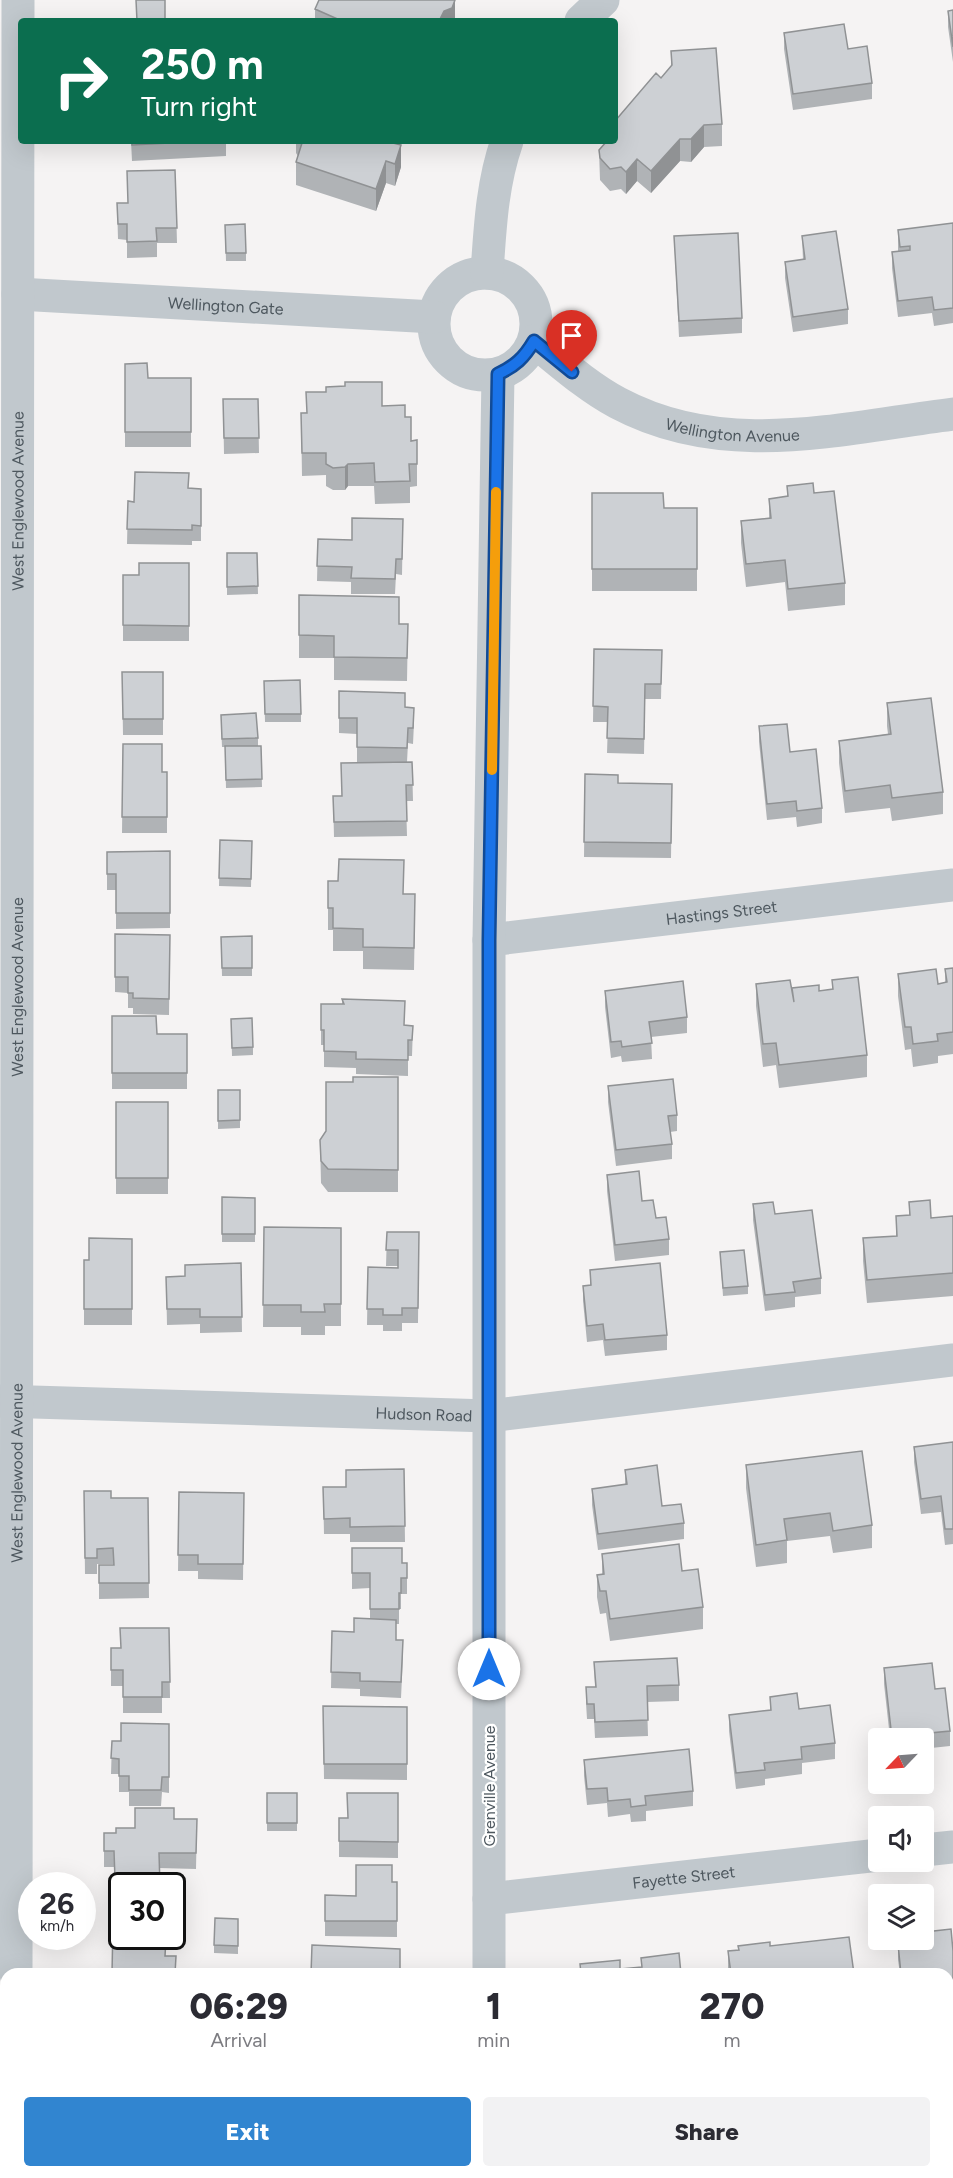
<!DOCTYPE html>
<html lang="en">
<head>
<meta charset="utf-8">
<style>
  :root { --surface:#fff; --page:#f2f2f3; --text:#2b2b33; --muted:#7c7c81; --accent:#3185d0 }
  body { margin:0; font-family:Figtree,sans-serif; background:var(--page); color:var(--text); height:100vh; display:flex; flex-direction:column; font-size:22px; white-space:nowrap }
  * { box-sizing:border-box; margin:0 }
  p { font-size:20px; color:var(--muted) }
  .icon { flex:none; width:33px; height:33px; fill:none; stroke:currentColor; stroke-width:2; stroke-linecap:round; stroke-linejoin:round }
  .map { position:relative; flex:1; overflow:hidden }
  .details { position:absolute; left:0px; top:1968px; width:954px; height:210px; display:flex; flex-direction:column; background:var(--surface); border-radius:18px 18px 0 0; box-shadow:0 6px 24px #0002 }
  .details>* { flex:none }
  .banner { position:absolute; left:18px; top:18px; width:600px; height:126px; border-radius:6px; box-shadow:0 6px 24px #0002; background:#0b6e4f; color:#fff; overflow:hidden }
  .needle { width:39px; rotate:245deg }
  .tools { position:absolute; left:868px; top:1728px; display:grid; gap:12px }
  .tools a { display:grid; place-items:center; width:66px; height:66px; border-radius:6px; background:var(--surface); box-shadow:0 6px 24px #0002; font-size:30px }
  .speed { position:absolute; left:18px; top:1872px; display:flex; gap:12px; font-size:30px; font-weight:700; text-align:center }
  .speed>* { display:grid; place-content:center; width:78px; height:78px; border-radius:50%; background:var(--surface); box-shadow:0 6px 24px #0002; line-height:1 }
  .speed small { font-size:15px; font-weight:400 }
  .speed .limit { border:3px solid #111; border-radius:9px; background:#fff; color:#111 }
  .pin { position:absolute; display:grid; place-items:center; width:51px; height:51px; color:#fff; margin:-62px -26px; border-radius:50% 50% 50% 0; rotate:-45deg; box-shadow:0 0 6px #0007 }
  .pin .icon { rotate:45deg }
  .me { position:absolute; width:66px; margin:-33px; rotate:0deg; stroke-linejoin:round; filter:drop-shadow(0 0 4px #0008) }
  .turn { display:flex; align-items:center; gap:21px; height:126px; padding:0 24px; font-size:27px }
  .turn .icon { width:78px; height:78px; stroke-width:2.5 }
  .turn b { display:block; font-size:42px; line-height:51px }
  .eta { display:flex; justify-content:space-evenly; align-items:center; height:102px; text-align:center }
  .eta b { font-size:36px; font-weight:800; line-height:42px }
  .action { display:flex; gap:12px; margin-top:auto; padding:12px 24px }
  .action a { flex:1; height:69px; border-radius:6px; background:var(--accent); color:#fff; font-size:24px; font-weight:800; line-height:69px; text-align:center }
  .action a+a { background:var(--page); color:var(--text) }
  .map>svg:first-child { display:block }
</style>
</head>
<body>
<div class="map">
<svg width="953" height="2178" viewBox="0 0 953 2178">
  <rect width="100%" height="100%" fill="#f5f3f3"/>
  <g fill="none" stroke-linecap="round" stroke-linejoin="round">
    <g stroke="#c1c8cd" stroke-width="33">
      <path d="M581,21L603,0"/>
      <circle cx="485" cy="324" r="51"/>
      <path d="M487,273C490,228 492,184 507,141"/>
      <path id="s1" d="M18,294L434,317"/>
      <path id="s2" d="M534,341C561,363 588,387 618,403C725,460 840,428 953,414"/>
      <path id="s3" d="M489,940L953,885"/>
      <path id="s4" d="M0,1401L489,1416L953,1360"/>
      <path d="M924,1850L953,1847"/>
      <path id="s5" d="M489,1899L879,1855"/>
      <path id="s6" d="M16,1974L18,0"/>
      <path d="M489,1974V940L498,374"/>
      <path d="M15,2178V2172"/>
      <path d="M488,2178V2172"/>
    </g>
  </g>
  <path fill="#b0b3b6" d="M315,9L455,21H315Z
    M953,10V62L948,27V11Z
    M784,33L848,49L872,83V99L793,110L784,49Z
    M671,51L722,124V146L704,147L691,162L680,161L651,193L637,181L626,194L621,189L610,191L600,180L599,150L604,145V141H615L661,78L671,67Z
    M131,141H226V156L132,161Z
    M296,141H401L400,145L401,167L395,186L386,183L376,211L296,185V162L298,156L296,153Z
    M175,170L177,243H157V257L127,258V240L118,239L117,203H128Z
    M953,223V323L934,326L932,313L898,317L892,268V252L898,251V230Z
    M225,225L246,253V261H226Z
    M674,236L742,318V333L679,337Z
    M802,236L848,309V324L793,332L785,278V262L803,260Z
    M125,364L148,378H191V447H125Z
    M223,399H258L259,453L224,454Z
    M382,406L405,417L411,441L417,440V486L410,487V503L375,504L374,486H348L345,490H333L326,486V475L302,476L301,413Z
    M787,486L814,493L845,583V605L788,611L785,582L746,587L741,543V521L769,518V499L787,497Z
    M189,488L201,489V541H192V545L127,544L128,501L134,502Z
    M592,493L664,508H697V591H592Z
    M403,519L402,575L396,574L395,594H351V582L317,581L318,539L352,540Z
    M227,553H257L258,594L227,595Z
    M189,563V641H123V575H139Z
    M299,595L399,624H408L407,681L334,680V658H299Z
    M594,649L662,650L661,699H645L644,754L607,753L608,722H593Z
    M122,672H163V735H123Z
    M264,681L301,714V722H265Z
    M339,691L405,707L414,723L413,744L408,743L407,762H412L413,801H406L407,836L334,837L333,796H342L375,763L357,762V734L339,733Z
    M887,703L943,792V814L892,821L890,808L845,813L839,763V741L888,734L887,726Z
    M221,723L258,738V746H261L262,787L226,788L225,747H222Z
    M759,726L822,808V823L797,827L796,817L767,820L759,742Z
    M123,744L162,772H167V833H122Z
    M585,774L618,783L672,784L671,858L584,857Z
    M220,840L252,841L251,887L219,886Z
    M170,851V928L116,929V890H107V852Z
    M328,881L404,894L415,916L414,970L363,969V951H333V930H328Z
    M115,934L170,935L169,1015L133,1014V1008H128V993L115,992Z
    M252,936V976H222L221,937Z
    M953,968V1054L938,1056V1063L913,1067L911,1049L905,1050L898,996V974L938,984L945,983V969Z
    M832,980L867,1055V1077L779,1088L776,1065L763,1067L756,1006V984L792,994L832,990Z
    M605,991L687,1017V1033L651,1037L652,1059L622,1062L621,1056L611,1058L605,1007Z
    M342,999L405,1025L413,1026L412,1056H408V1076L356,1074V1068L324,1067V1045H321V1004H342Z
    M112,1016L157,1034H187V1089H112Z
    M231,1019L253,1047V1055L232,1056Z
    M398,1077V1192H328L321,1183L320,1140L326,1131L353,1082Z
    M608,1086L677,1115V1131L670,1132L672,1144V1159L616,1166L608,1102Z
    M218,1090L240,1120V1128L218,1129Z
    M116,1102H168V1194H116Z
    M607,1175L642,1201L656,1218L669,1239V1255L615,1261L607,1191Z
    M222,1197L255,1198V1242H222Z
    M909,1202L931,1218L953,1216V1296L867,1303L863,1261V1238L896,1236V1216L909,1215Z
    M753,1204L775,1214L821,1278V1294L795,1297V1307L765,1311L753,1220Z
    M264,1227L341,1228V1326H325V1335H301V1327H263Z
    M387,1232H419L418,1323H402V1331H383V1325H367L368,1267L398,1268V1266H386Z
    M132,1239V1325H84V1260H89Z
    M720,1252L748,1286V1294L723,1296Z
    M241,1263L242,1332L200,1333V1324L167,1325L166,1277L185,1276Z
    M590,1270L667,1335V1350L605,1356L603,1340L587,1342L583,1301V1286L590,1285Z
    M953,1442V1544L945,1545L941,1512L921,1514L914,1462V1447Z
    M746,1465L872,1525V1548L833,1553L830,1536L787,1541V1563L756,1567L746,1488Z
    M404,1469L405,1542H350V1534H324L323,1487H346Z
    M625,1470L662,1506L684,1523V1539L598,1550L592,1505V1489L625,1485Z
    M84,1491L111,1498H148L149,1598L99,1599V1565H113V1564H97V1574H85Z
    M179,1492L244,1493L243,1580L198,1579V1571H178Z
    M352,1548L402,1563H407V1594H401V1609H399V1624H396V1640L403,1656L401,1698L360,1696V1689L331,1688L332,1631L354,1632L370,1619V1588L352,1589Z
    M602,1554L682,1571L703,1607V1629L610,1641L606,1613L600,1614L597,1597V1575L602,1574Z
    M169,1628L170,1698H162V1713H123V1686H111V1648H120Z
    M594,1662L679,1685V1701L647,1702L648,1736L595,1738L594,1719H587L586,1703V1687H595Z
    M884,1668L935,1689L950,1731V1746L931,1748V1759L924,1760V1738H890L884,1684Z
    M770,1697L799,1709L835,1743V1759L802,1763V1774L765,1779V1785L736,1789L729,1731V1715L770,1710Z
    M323,1706L407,1707V1780L324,1779Z
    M169,1724V1793L162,1792L161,1806H129V1792H119V1774H111L112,1741H121Z
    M584,1760L693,1791V1806L646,1811V1821L631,1822L630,1814L608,1817L607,1803L587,1805L584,1776Z
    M267,1793H297V1831H267Z
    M398,1793V1858L339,1857V1818H347Z
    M174,1819H197L196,1869L159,1868L122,1886V1908H120V1894H115L114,1867H104V1833H116Z
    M392,1882H397V1937L325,1936V1895L356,1896Z
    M238,1919V1954L214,1953V1945Z
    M925,1932L953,1951V2006H948V1974H900L898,1960V1944L925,1942Z
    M738,1946H770L854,1974H728V1951L738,1950Z
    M98,2172H160V2176H153V2178H98Z
    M571,2172H646V2178H571Z"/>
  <path fill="#909294" d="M455,0V21H439L444,11Z
    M704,125V147L691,162V139Z
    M680,139V161L651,193V171Z
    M394,141H401L393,165V143Z
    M401,145V167L395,186V164Z
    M637,159V181L626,194V172Z
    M386,161V183L376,211V189Z
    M348,464V486L345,490V467Z"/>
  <path fill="#cdd0d4" stroke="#909294" stroke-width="1.5" d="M136,0H165V21H137Z
    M319,0H455L452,8L444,11L439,21H388L384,19L383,21H342L315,9Z
    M953,10V47L948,11Z
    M844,24L848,49L867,46L872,83L793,94L784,33Z
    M716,48L722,124L704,125L691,139H680L651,171L637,159L626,172L621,167L610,169L600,158L599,150L607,141H615V121L656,73L661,78L672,65L671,51Z
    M132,141H208L132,145Z
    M301,141H394L393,143L401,145L395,164L386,161L376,189L296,162L302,143Z
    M175,170L177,228H156L157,241L127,242V224H118L117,203H128L127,171Z
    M953,223V308L934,310L932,297L898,301L892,252L910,250V246L900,247L898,230Z
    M245,224L246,253H226L225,225Z
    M836,231L848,309L793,317L785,262L805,259L802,236Z
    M738,233L742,318L679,321L674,236Z
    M147,363L148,378H191V432H125V364Z
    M345,382H382V406L405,405V417H411V441L417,440V464H409L410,481L375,482L374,463L348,464L345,467L333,468L326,464V453H302L301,413H307L306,392H326V387L345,386Z
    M223,399H258L259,438H224Z
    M135,472L189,473L188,488L201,489V526L192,525V530L127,529L128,501L134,502Z
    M813,483L814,493L834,491L845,583L788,589L785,560L746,564L741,521L771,518L769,499L788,496L787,486Z
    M592,493H663L664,508H697V569H592Z
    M352,518L403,519L402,559H396L395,579L351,578L352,567L317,566L318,539L352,540Z
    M227,553H257L258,586L227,587Z
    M139,563H189V626L123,625V575H139Z
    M299,595L399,597V624H408L407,658L334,657V636L299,635Z
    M594,649L662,650L661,684H645L644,739L607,738L608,707L593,706Z
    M122,672H163V719H123Z
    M300,680L301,714H265L264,681Z
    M339,691L405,693V707L414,708L413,728H408L407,748L357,747V718H339Z
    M931,698L943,792L892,798L890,785L845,791L839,741L891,734L887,703Z
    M256,713L258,738L222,739L221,715Z
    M787,724L790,752L816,749L822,808L797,811L796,801L767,804L759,726Z
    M123,744H162V772H167V817H122Z
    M225,746H261L262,779L226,780Z
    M412,762L413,785H406L407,821L334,822L333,796H342L341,763Z
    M585,774L618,775V783L672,784L671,843L584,842Z
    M220,840L252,841L251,879L219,878Z
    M170,851V913H116V874H107V852Z
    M339,859L404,860L403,894H415L414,948L363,947V929L333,928V908H328V881H338Z
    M115,934L170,935L169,999L133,998V993H128V977H115Z
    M252,936V968H222L221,937Z
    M953,968V1032L937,1034L938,1041L913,1044L911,1027H905L898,974L936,969L938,984L947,982L945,969Z
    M858,977L867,1055L779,1065L776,1043L763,1044L756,984L790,980L794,1002L792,988L819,985V991L833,989L832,980Z
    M683,981L687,1017L649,1022L652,1043L622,1047L621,1041L611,1042L605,991Z
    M342,999L405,1001L404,1025L413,1026L412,1040H408V1060L356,1059V1052L324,1051V1030H321V1004H344Z
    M112,1016H156L157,1034H187V1073H112Z
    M252,1018L253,1047L232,1048L231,1019Z
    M353,1077H398V1170L328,1169L321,1161L320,1140L326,1131V1082H353Z
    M673,1079L677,1115L668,1116L672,1144L616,1150L608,1086Z
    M218,1090H240V1120L218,1121Z
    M116,1102H168V1178H116Z
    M639,1171L642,1201L653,1200L656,1218L666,1217L669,1239L615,1245L607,1175Z
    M222,1197L255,1198V1234H222Z
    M930,1200L931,1218L953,1216V1273L867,1280L863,1238L897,1236L896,1216L910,1215L909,1202Z
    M773,1202L775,1214L812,1210L821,1278L793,1282L795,1292L765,1295L753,1204Z
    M264,1227L341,1228V1304H324L325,1312H301V1305H263Z
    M387,1232H419L418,1308H402V1315H383V1309H367L368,1267L398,1268V1250H386Z
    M89,1238L132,1239V1309H84V1260H89Z
    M744,1250L748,1286L723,1288L720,1252Z
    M241,1263L242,1317H200V1309H167L166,1277L185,1276V1265Z
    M660,1263L667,1335L605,1340L603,1324L587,1326L583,1286L591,1285L590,1270Z
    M953,1442V1529H945L941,1496L921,1499L914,1447Z
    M862,1451L872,1525L833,1531L830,1513L784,1519L787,1540L756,1545L746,1465Z
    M657,1465L662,1506L681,1504L684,1523L598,1534L592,1489L627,1484L625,1470Z
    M404,1469L405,1526L350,1527V1518L324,1519L323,1487H346V1470Z
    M84,1491H111V1498H148L149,1583H99V1565H114L113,1548L97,1549V1558H85Z
    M179,1492L244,1493L243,1564H198V1555H178Z
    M679,1544L682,1571L698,1569L703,1607L610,1619L606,1591H600L597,1575L604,1574L602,1554Z
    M352,1548H402V1563H407V1578H401V1593H399V1609H370V1573H352Z
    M354,1618L396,1620V1640H403L401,1682L360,1681V1673L331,1672L332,1631L354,1632Z
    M120,1628H169L170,1682H162V1697H123V1670H111V1648H121Z
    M677,1658L679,1685L647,1686L648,1720L595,1722L594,1704H587L586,1687H596L594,1662Z
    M932,1663L935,1689L945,1688L950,1731L930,1733L931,1743L924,1744V1738H892L884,1668Z
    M797,1693L799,1709L830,1705L835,1743L801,1747L802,1759L764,1763L765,1770L736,1773L729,1715L771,1710L770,1697Z
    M323,1706L407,1707V1764H324Z
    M121,1723L169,1724V1777H162L161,1790H129V1776H119V1759L111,1758L112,1741H121Z
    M689,1749L693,1791L645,1796L646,1805L631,1807L630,1799L608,1801L607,1788L587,1789L584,1760Z
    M267,1793H297V1823H267Z
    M347,1793H398V1842L339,1841V1818H348Z
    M135,1808H174V1819H197L196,1853H159L160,1886H122V1893H120V1879H115L114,1851H104V1833H116V1828H135Z
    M356,1865H392V1882H397V1921H325V1895L356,1896Z
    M215,1918L238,1919V1946L214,1945Z
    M113,1922H122V1936H151L150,1938H166L165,1956H176L175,1974H112Z
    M951,1929L953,1951V1990L948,1991V1974H901L898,1944L927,1942L925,1932Z
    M849,1937L854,1974H731L728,1951L739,1950L738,1946L770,1942V1946Z
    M312,1945L400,1949V1974H311Z
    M679,1953L681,1974H581L580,1964L620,1960V1969L642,1967L641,1958Z
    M99,2172H153V2177H99Z
    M572,2172H632L626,2173L627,2178H573Z
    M846,2172H912V2178H847Z"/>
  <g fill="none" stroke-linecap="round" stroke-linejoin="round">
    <defs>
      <path id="route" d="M489,1669V940L498,374C515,366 524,358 534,341L572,372"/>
    </defs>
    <use href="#route" stroke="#114b97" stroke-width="15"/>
    <use href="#route" stroke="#1a73e8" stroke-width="10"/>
    <path stroke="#f59e0b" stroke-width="10" d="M492,770L496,492"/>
  </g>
  <g text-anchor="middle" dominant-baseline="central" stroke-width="4.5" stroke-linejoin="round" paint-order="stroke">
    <g font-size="16" fill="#4d575e" stroke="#fff">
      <text stroke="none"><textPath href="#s1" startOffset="208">Wellington Gate</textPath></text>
      <text stroke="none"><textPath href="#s2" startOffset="224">Wellington Avenue</textPath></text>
      <text stroke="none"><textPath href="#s6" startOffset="1473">West Englewood Avenue</textPath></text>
      <text stroke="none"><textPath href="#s3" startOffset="234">Hastings Street</textPath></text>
      <text stroke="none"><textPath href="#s6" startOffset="987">West Englewood Avenue</textPath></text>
      <text stroke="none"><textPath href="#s4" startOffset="424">Hudson Road</textPath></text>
      <text stroke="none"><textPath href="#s6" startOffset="501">West Englewood Avenue</textPath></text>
      <text transform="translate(489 1786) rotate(-90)">Grenville Avenue</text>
      <text stroke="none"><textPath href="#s5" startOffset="196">Fayette Street</textPath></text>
    </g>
  </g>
</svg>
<div class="tools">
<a><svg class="needle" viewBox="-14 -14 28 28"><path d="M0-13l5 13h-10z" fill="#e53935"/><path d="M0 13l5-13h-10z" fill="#7c7c81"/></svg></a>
<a><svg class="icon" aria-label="sound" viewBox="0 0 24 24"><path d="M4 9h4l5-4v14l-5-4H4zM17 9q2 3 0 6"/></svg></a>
<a><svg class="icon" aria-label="layers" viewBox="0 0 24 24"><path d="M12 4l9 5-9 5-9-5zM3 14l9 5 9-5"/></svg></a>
</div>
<div class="speed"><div>26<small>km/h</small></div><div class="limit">30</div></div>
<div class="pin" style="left:572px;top:372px;background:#d93025"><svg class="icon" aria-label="arrive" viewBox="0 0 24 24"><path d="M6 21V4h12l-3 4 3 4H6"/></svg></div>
<svg class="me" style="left:489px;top:1669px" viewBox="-20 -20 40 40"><circle r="19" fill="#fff"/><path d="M0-13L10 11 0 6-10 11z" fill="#1a73e8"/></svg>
<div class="banner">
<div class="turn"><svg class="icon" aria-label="right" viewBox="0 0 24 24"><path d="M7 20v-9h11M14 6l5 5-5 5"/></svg><div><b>250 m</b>Turn right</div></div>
</div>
<section class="details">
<div class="eta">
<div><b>06:29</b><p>Arrival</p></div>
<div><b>1</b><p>min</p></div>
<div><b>270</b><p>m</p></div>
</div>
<div class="action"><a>Exit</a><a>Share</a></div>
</section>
</div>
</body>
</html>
